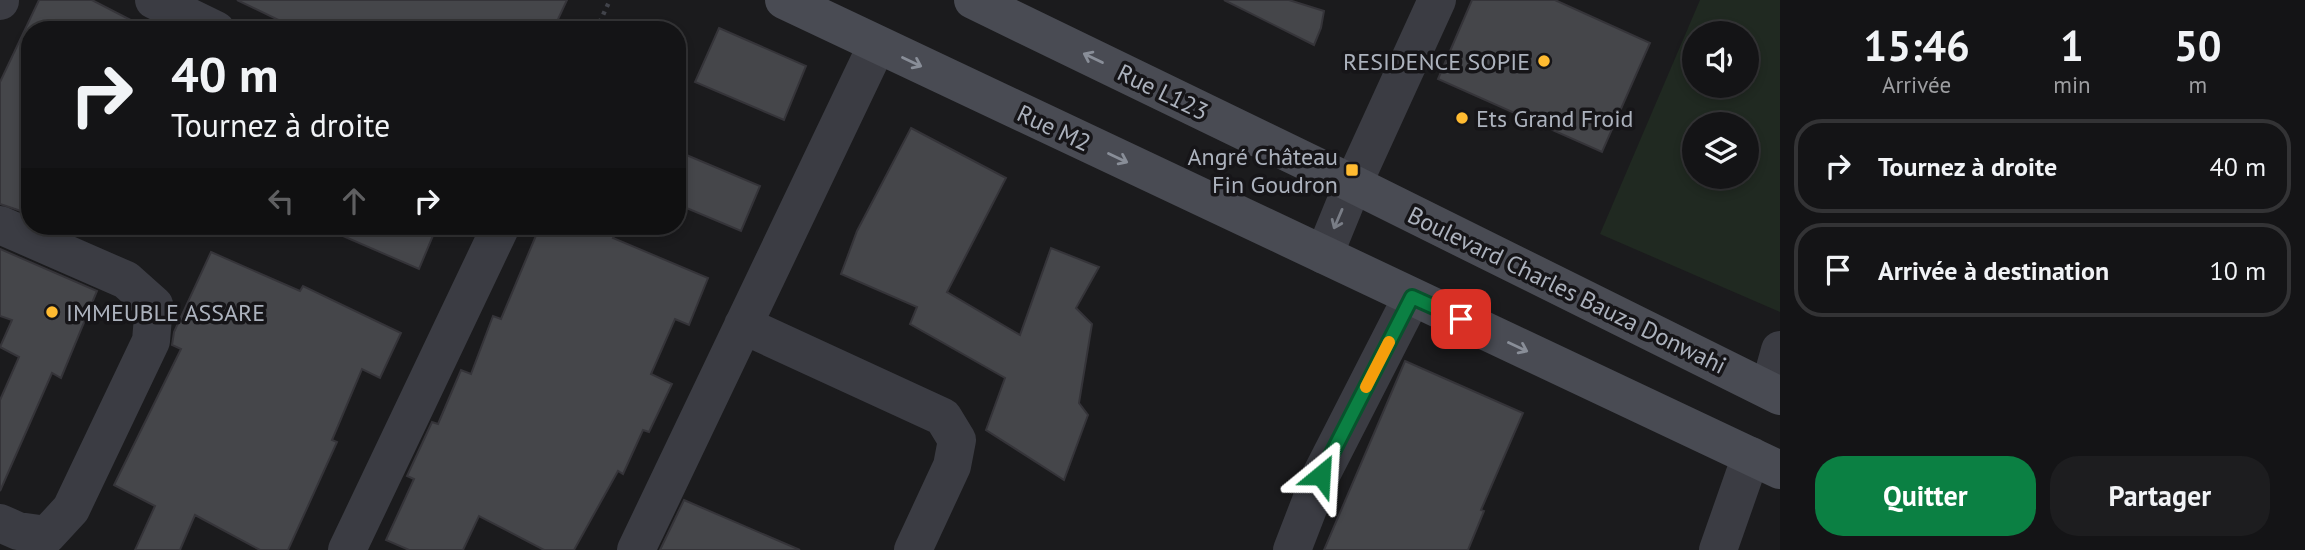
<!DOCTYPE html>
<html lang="fr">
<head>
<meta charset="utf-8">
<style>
  :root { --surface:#141416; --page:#1d1d1f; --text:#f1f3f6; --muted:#9d9ea1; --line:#333335; --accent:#0b8043 }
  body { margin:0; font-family:"PT Sans",sans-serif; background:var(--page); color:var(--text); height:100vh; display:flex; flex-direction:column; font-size:26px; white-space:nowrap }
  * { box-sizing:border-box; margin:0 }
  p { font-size:23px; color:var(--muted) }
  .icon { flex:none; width:38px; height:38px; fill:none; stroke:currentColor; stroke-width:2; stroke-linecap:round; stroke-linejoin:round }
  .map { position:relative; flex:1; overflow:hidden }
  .side { display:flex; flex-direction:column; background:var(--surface); width:525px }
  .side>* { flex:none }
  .guide { position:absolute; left:21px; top:21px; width:665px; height:214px; border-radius:28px; box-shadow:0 4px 10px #0003,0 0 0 2px var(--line); background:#141416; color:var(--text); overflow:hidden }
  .buttons { position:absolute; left:1682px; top:21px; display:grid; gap:14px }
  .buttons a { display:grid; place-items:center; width:77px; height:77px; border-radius:50%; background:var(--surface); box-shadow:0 4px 10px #0003,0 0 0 2px var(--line); font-size:35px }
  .pin { position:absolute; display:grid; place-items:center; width:60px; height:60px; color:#fff; margin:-30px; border-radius:14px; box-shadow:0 4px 10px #0006 }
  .me { position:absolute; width:77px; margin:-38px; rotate:27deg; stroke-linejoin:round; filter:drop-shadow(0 0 5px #0008) }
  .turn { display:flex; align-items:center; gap:24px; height:147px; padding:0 35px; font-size:32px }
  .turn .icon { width:91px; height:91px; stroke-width:2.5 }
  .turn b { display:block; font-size:49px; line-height:60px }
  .lanes { display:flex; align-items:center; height:66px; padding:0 35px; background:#0003; justify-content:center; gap:35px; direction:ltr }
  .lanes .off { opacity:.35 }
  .eta { display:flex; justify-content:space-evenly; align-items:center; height:119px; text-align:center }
  .eta b { font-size:42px; font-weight:700; line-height:49px }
  .cta { display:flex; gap:14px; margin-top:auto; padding:14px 35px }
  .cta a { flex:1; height:80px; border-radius:28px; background:var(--accent); color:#fff; font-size:28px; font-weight:700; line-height:80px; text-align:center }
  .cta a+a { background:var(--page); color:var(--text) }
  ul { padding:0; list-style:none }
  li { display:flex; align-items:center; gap:21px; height:94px; margin:0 14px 10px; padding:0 21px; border:4px solid var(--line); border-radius:28px }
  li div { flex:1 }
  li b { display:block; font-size:26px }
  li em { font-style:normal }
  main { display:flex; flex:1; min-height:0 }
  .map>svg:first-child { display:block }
</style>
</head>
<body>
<main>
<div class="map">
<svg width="1780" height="550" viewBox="0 0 1780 550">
  <rect width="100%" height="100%" fill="#1b1b1d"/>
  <path fill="#202921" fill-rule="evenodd" d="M1700,0H1780V312L1600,234ZM1694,33H1746V86H1694ZM1694,124H1746V177H1694Z"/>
  <path fill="#45464a" stroke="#353439" stroke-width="2" d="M39,0H92L150,30H30V214L0,204V82Z
    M237,0H567L553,30H299Z
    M1224,0H1289L1324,11L1321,28L1314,45Z
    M1472,0H1555L1650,43L1602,152L1438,79Z
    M719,28L806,66L784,120L695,82Z
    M911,128L1006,178L947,292L1020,335L1051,248L1099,267L1076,308L1092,324L1079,403L1088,415L1064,480L986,430L1005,378L910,324L917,307L841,274L857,231Z
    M677,151L760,186L741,231L677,204Z
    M320,226H437L419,269Z
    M540,226H619L613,238L708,278L689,325L675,319L651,374L672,384L649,432L643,430L623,474L618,471L574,550H544L479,516L463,550H409L386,540L414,479L407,476L432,422L438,424L461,370L471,374L493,316L501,319Z
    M0,249L97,291L61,378L52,373L0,491V400L19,357L0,347L12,320L0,316Z
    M211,252L300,291L303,286L401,333L380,378L362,369L332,440L337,442L288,550H260L195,515L180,550H135L155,506L114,485L181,349L172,345L174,332Z
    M1405,361L1523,413L1481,510L1484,511L1468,550H1324Z
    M684,500L800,550H660Z"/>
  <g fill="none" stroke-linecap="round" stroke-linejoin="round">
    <path stroke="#41434a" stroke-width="4.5" stroke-dasharray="3.5 5" stroke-linecap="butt" d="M596,30L610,0"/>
    <path stroke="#3b3c43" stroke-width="38" d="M154,0L216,30
      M0,1V0
      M0,225L126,280L154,305L151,341L71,509L47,535L18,531L0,523
      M1324,255L1353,184L1437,0
      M743,325L943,417L957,440L952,466L913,550
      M1769,390L1780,350
      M347,550L501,226
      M636,550L877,45
      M1292,550L1321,475L1412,297
      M1718,550L1751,456"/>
    <path stroke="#494b53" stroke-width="38" d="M784,0L1780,470
      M973,0L1353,184L1780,396"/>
  </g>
  <defs><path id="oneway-shaft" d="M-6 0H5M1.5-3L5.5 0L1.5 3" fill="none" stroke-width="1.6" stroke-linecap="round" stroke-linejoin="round" transform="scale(1.75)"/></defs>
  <g stroke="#898e98">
    <use href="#oneway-shaft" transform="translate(1093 58) rotate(-154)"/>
    <use href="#oneway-shaft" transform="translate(912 62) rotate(25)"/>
    <use href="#oneway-shaft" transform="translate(1118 158) rotate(25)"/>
    <use href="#oneway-shaft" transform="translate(1518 347) rotate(25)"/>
  </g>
  <use stroke="#797d86" href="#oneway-shaft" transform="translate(1338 219) rotate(113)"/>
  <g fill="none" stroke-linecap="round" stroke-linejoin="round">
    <defs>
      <path id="route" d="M1321,475L1412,297L1461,319"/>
    </defs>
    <use href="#route" stroke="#07532c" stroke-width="18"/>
    <use href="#route" stroke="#0b8043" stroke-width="12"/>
    <path stroke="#f59e0b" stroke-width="12" d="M1366,387L1389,342"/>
  </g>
  <g fill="#ffbb31" stroke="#161518" stroke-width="2.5">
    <circle cx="1544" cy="61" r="7"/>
    <circle cx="1462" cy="118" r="7"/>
    <rect x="1345" y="163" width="14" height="14" rx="3.5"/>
    <circle cx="52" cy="312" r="7"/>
  </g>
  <g text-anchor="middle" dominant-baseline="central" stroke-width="7" stroke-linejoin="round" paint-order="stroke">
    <g font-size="24" fill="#acb2bd" stroke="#161518" text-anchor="end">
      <text x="1530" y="61">RESIDENCE SOPIE</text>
      <text x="1476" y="118" text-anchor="start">Ets Grand Froid</text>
      <text x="1338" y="156">Angré Château<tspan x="1338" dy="28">Fin Goudron</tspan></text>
      <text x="66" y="312" text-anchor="start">IMMEUBLE ASSARE</text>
    </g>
    <g font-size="24" fill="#acb2bd" stroke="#161518">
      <text transform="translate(1163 92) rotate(26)">Rue L123</text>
      <text transform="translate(1054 128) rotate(25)">Rue M2</text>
      <text transform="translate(1567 290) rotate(26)">Boulevard Charles Bauza Donwahi</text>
    </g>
  </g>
</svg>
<div class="buttons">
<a><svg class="icon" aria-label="sound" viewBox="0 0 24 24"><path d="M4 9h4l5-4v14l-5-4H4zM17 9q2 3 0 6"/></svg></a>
<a><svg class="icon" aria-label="layers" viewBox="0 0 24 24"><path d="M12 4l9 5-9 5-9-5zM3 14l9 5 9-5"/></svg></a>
</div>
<div class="pin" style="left:1461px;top:319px;background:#d93025"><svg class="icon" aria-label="arrive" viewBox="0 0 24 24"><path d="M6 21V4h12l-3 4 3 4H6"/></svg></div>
<svg class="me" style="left:1321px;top:475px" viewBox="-20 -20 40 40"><path d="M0-17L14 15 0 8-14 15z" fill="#0b8043" stroke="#fff" stroke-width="4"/></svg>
<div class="guide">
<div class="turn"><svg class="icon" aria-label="right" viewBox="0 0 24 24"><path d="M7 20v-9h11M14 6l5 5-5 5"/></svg><div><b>40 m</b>Tournez à droite</div></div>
<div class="lanes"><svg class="icon off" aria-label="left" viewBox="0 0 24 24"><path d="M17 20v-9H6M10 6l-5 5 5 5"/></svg><svg class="icon off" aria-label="ahead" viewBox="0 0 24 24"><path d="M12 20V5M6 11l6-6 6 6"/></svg><svg class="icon" aria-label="right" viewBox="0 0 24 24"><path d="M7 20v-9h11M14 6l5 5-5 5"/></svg></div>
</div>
</div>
<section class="side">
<div class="eta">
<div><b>15:46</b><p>Arrivée</p></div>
<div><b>1</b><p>min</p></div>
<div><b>50</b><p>m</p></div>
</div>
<ul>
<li><svg class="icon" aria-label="right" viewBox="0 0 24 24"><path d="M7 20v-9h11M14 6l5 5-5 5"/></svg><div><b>Tournez à droite</b></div><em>40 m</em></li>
<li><svg class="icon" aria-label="arrive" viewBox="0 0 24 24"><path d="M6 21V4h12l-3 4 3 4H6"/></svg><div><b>Arrivée à destination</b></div><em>10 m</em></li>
</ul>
<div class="cta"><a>Quitter</a><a>Partager</a></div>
</section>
</main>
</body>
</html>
